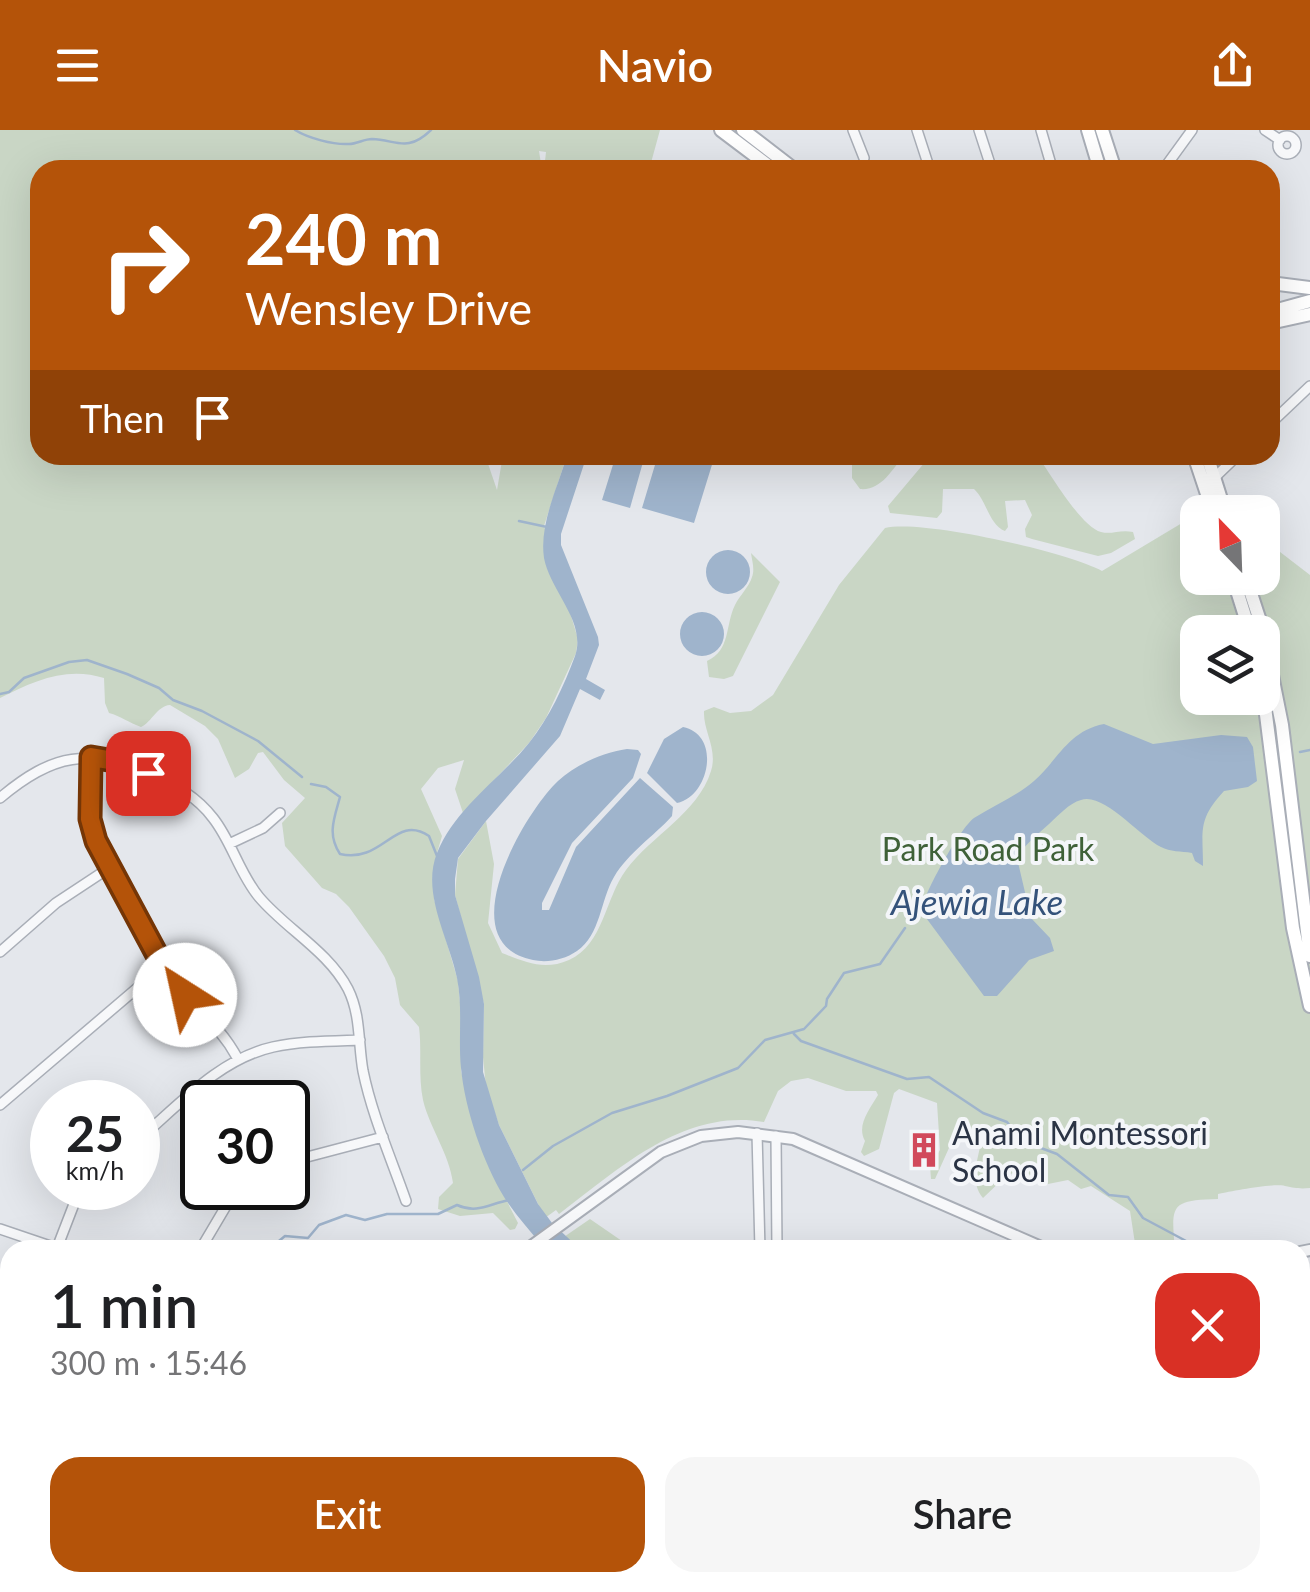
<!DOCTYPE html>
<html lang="en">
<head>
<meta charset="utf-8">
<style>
  :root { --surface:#fff; --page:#f6f6f6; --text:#202124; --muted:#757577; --accent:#b45309 }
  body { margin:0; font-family:Lato,sans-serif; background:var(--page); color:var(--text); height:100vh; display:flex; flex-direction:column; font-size:38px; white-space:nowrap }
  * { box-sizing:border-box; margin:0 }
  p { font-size:32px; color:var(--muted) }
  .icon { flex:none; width:55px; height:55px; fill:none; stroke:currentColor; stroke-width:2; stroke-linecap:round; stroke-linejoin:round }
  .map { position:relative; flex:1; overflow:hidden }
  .drawer { position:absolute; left:0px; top:1110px; width:1310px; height:352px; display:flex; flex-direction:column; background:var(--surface); border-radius:30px 30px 0 0; box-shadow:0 10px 40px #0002 }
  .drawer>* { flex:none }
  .top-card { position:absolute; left:30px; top:30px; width:1250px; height:305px; border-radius:30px; box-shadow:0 10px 40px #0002; background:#b45309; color:#fff; overflow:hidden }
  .needle { width:65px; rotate:337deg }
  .buttons { position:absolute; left:1180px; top:365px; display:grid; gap:20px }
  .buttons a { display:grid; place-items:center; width:100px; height:100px; border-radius:20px; background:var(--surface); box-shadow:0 10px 40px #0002; font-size:50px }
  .speed { position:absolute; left:30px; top:950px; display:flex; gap:20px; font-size:50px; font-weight:700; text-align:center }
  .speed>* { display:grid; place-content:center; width:130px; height:130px; border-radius:50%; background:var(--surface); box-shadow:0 10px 40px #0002; line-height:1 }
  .speed small { font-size:25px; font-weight:400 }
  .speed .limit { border:5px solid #111; border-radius:15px; background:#fff; color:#111 }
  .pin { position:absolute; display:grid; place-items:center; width:85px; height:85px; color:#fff; margin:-42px; border-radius:20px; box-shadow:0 5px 15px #0006 }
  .me { position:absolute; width:110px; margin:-55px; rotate:325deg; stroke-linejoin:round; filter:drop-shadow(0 0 8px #0008) }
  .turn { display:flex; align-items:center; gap:35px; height:210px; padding:0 50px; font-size:45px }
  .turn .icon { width:130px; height:130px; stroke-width:2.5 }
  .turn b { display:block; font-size:70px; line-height:85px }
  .then { display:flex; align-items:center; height:95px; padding:0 50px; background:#0003; gap:20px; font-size:38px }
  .round { display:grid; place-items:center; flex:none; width:105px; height:105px; border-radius:30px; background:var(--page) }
  .overview { display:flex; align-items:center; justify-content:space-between; height:170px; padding:0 50px }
  h1 { font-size:60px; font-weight:600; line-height:75px }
  .action { display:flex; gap:20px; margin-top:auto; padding:20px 50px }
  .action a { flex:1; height:115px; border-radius:30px; background:var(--accent); color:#fff; font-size:40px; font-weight:600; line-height:115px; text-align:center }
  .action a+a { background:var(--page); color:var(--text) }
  header { display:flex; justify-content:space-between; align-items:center; height:130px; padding:0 50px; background:var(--accent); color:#fff; font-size:45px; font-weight:600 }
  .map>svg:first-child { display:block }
</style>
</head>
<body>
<header><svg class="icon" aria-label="menu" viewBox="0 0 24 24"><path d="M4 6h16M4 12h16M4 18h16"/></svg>Navio<svg class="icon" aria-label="share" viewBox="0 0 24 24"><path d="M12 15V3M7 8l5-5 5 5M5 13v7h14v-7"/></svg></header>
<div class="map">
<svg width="1310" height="1462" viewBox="0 0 1310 1462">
  <rect width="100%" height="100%" fill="#e4e7ec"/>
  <path fill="#c9d6c5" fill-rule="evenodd" d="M0,0H660L649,40H544L546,22L539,21L542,40H40V325H485L497,360L503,325H567L544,396L578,509L576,523L546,588L529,613L463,683L455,659L464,630L438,638L421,659L442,706L437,723L434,769L458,851L462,894L461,941L474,993L495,1048L518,1093L515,1099L510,1100L493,1083L460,1086L438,1079L439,1067L453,1053C449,1023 430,999 423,970C418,946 422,921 419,897L400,875L395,848L384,826L349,777L336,764L322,758L285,716L282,693L305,668L284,650L263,622L258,623L249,639L235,648L218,609L205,596L170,575C157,576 152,592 141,597C129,593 121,586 109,583L105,573L104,548C67,536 33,551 0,568Z
    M852,325H904C892,340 881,361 860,359L852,348Z
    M931,325H1037C1050,343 1081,397 1101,402C1112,405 1120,399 1133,402L1135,409L1111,423L1098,426L1032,409L1026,407L1025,399L1032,385L1025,370L1005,371L1008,397L1005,401C989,395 987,371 974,359H943L942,382L937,388L890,383L888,376Z
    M1197,384L1198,448H1262L1263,409L1310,445V1058C1299,1059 1295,1058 1285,1056C1272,1053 1233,1061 1218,1064V1069C1170,1070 1171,1075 1175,1120H1136L1130,1081L1091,1056L1081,1059L1068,1050L1043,1055L1031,1045L1018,1041L1006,1046L983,1068C970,1053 977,1031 981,1013L978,1008L958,998L935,1049H931L930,1036L940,1020L937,973L899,959L894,963L879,1019L864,1026L861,1022L865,1011C856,995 870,979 878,965L876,961H846L808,948L791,951L778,961L764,992C683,978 619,1039 559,1084L556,1080L545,1088L499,995L486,957L483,927L484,874L455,765L458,729L486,691L494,734L488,793L502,823C525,832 544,841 569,830C604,814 605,768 626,740C651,706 698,683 711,641C718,619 703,601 704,581L714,577L730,583L751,581L773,565L839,455L885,398C923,389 1066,422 1102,441ZM1198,502H1262V568H1198Z
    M751,423L780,452L733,546L724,549L709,547L707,531C731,520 725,495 735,475C740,465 749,457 752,447C755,439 752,431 751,423Z
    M590,1089L635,1120H545Z"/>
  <path fill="#9fb4cc" d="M567,325H587L561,404V415L598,507L599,515L586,549L605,560L600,570L580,559L560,606L486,691L458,728L455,749V765L479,847L484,874L483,942L499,995L538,1074L552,1093L581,1120H550L542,1115C529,1100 515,1084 504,1067C483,1032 465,980 461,938C458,908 463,878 457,848C449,809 421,763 437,723C455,678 500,649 529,613C549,588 564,556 575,526C587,492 550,461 544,428C539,394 558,357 567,325Z
    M616,325H645L630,378L602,370Z
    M658,325H715L694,393L642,378Z
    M706 442a22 22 0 1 1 44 0a22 22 0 1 1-44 0Z
    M680 504a22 22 0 1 1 44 0a22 22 0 1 1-44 0Z
    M1104,594L1153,614L1221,605L1247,607L1253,617L1257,651L1248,657L1224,661C1197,690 1203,701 1203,736L1195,731L1192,723C1181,721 1170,722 1161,717C1140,707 1104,662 1081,670C1069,673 1058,686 1049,694C1037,705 1025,714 1017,728L1031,788L1050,808L1054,821L1029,830L997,866H984L921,781C924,763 960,698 974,688C993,676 1017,666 1034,651C1058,630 1068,601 1104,594Z
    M683,597C722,605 709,667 677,673L647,643L664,609Z
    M627,619L638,620L641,624L633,648L572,713L542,773V780H549L576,717L640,648L673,677L672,686C654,706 628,723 614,747C600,771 601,804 577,821C564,830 547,833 533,830C448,813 524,683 558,651C577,634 602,623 627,619Z"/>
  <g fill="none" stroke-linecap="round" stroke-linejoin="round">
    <path stroke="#9fb4cc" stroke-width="2.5" d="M295,0C308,8 333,15 349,14C357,14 364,9 372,9C397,10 407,23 431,0
      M519,391L547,397
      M0,564L9,562L24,548L69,532L87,530L127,544L159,558L173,570L202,581L258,611L302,647
      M1300,622L1310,620
      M311,654L326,657L340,667C334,689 327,704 340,724C383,734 395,683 429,706L437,726
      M794,904L801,911L907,949L929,947L983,983L1007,992L1022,1011L1057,1024L1109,1065L1128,1067L1143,1088L1203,1120
      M523,1040L553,1016L612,983L667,966L738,938L765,910L804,899L826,876L827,869L844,843L880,834L905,798
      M268,1120L285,1106L308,1108L319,1095L346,1085L365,1090L387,1084H438L457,1075C477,1084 489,1074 509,1070
      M615,1452L616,1462"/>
    <defs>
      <path id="minor" d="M853,0L864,28
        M917,0L930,40
        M979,0L992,40
        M1041,0L1050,31
        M1265,0L1280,10
        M1278 15a9 9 0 1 1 18 0a9 9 0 1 1-18 0Z
        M1163,40L1192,0
        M1270,294L1310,256
        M1211,351L1238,325
        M91,627C90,649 87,674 91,696C99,729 153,825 174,853C198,882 219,894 238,929
        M0,668C53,623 88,618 152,645C176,655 197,667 213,688C232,712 239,743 259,767C286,799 328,821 348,859C361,885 358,913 363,941C372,985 391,1028 406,1071
        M229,714L263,698L280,683
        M0,822L56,773L109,738
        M0,975L163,836
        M757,1003L760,1120
        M776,1006L777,1120
        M138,1010C178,976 219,929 273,917C301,911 331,911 360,910
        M288,1032L383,1007
        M0,1099L59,1119
        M57,1118L74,1074L86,1058
        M200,1120L229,1071L241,1058
        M0,1221L10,1225
        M1300,1224L1310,1240
        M1300,1316L1310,1298
        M1300,1364L1310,1369
        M1300,1404L1310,1385
        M115,1452L125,1462
        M159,1452L162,1462
        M190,1452L194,1462
        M252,1452L255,1462
        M1195,1452L1212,1462
        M52,1462L77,1452
        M756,1462L761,1452
        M864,1462L866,1452
        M1035,1462L1040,1452
        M1268,1462L1273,1452"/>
      <path id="tertiary" d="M526,1120L661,1022L701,1006L738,1002L793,1009L1048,1120
        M1300,1122L1310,1120
        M0,1350L10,1349"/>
      <path id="secondary" d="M721,0L774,40
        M743,0L795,40
        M1088,0L1100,40
        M1102,0L1115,40
        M1270,153L1310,158
        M1270,182L1310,171
        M1270,193L1310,184
        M1194,325L1213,382
        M1207,325L1225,382
        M1233,448L1250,502
        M1246,448L1263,500L1282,595L1310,826
        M1262,553L1293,798L1310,876"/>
    </defs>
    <use href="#minor" stroke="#a9aeb7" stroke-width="12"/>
    <use href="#tertiary" stroke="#a9aeb7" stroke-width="14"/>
    <use href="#secondary" stroke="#a9aeb7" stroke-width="16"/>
    <use href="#minor" stroke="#f7f8fa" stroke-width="9"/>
    <use href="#tertiary" stroke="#f7f8fa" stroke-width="10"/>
    <use href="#secondary" stroke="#fff" stroke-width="12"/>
  </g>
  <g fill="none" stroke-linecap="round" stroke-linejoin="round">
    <defs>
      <path id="route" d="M148,643L120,632L91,627L90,689L96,711L163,836L185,865"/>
    </defs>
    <use href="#route" stroke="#753606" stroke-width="25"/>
    <use href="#route" stroke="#b45309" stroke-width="18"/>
  </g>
  <defs>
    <symbol id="building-bare" viewBox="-9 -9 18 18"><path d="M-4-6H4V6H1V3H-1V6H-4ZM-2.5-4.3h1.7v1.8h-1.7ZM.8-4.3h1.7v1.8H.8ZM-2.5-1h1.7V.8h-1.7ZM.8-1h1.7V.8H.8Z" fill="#d1495b" stroke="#f4f6f9" stroke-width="2.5" paint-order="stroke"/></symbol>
  </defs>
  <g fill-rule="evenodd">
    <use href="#building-bare" x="899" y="995" width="50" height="50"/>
  </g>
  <g text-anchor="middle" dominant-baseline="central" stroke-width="8" stroke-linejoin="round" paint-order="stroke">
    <g font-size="32" fill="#3f6138" stroke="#f4f6f9">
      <text x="988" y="718">Park Road Park</text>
    </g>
    <g font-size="32" fill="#2b3445" stroke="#f4f6f9" text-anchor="start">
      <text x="952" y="1002">Anami Montessori<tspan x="952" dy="37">School</tspan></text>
    </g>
    <g font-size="35" font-style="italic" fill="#34527a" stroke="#f4f6f9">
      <text x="977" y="771">Ajewia Lake</text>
    </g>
  </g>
</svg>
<div class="buttons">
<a><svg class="needle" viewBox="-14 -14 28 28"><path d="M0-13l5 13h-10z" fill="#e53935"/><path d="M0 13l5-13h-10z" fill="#757577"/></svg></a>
<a><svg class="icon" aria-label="layers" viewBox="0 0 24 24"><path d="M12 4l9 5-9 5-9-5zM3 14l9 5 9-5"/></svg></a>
</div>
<div class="speed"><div>25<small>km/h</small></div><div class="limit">30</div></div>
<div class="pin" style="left:148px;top:643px;background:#d93025"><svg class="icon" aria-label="arrive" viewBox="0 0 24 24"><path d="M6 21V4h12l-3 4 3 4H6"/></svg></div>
<svg class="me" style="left:185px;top:865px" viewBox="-20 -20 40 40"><circle r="19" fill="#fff"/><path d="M0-13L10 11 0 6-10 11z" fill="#b45309"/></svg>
<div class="top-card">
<div class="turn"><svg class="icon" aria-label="right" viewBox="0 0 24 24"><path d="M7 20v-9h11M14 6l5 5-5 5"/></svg><div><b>240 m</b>Wensley Drive</div></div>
<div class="then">Then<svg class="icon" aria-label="arrive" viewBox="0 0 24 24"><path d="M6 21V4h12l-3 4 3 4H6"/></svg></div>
</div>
<section class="drawer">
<div class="overview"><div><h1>1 min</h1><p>300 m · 15:46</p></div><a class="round" style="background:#d93025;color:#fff"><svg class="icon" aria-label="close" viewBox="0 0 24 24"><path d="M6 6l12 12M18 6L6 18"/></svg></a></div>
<div class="action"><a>Exit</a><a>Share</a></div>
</section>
</div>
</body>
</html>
